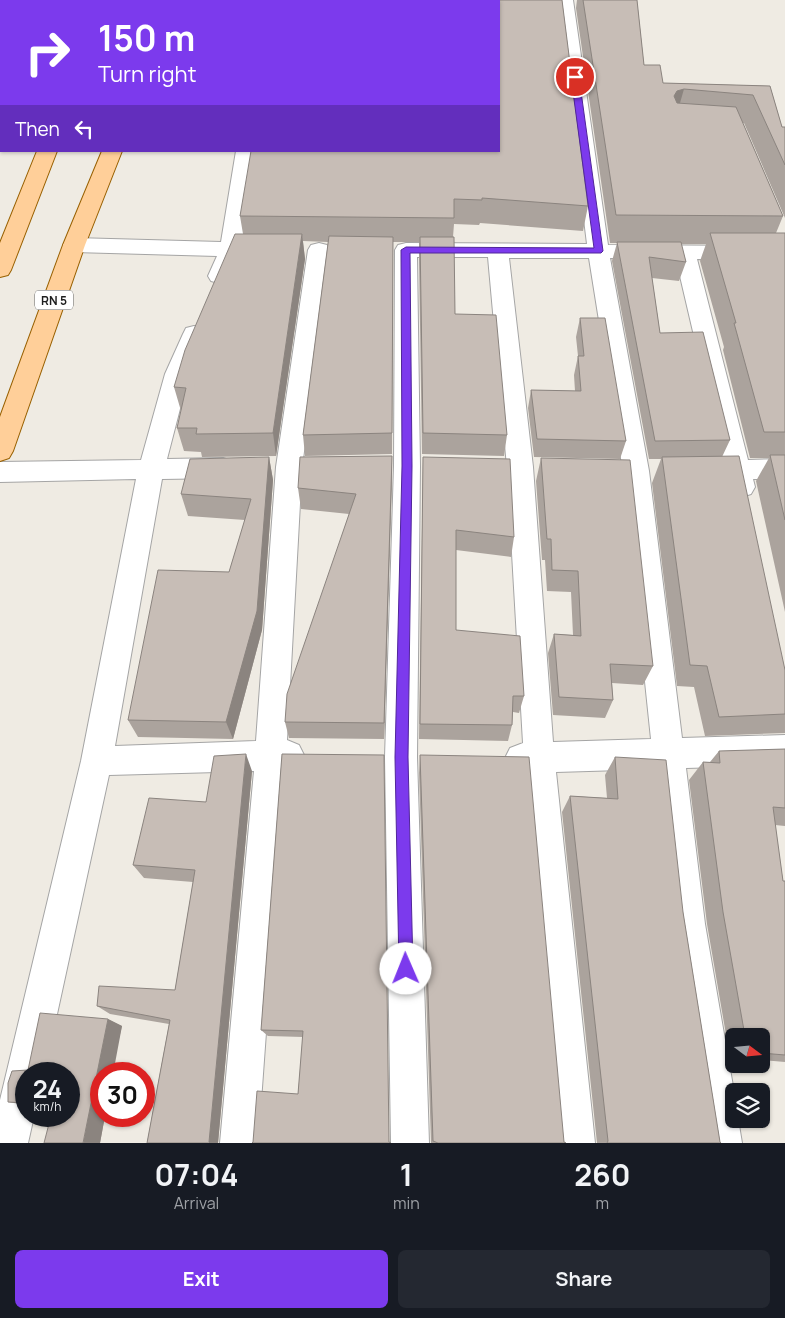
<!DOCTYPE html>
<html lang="en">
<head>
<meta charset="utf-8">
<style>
  :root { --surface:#171b24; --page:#242831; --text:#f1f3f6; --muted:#9ea1a6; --accent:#7c3aed }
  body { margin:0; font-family:Manrope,sans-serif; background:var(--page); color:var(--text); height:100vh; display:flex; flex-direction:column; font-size:19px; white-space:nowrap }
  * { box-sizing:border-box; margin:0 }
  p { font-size:16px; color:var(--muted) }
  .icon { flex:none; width:28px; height:28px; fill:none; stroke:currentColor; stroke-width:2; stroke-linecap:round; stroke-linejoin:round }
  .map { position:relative; height:1143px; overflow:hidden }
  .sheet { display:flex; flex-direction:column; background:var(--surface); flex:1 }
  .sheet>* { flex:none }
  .guide { position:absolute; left:0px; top:0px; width:500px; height:152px; box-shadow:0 1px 4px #0004; background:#7c3aed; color:#fff; overflow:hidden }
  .needle { width:32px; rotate:106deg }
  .tools { position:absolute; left:725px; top:1028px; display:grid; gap:10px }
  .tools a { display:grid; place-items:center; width:45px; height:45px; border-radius:8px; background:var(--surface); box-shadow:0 1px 4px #0004; font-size:25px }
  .speed { position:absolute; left:15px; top:1062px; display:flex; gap:10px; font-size:25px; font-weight:700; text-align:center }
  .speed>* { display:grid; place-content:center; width:65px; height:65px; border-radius:50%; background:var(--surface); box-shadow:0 1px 4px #0004; line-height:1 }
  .speed small { font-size:12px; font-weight:400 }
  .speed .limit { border:8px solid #d22; background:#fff; color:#111 }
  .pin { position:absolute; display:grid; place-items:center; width:42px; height:42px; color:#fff; margin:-21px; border:2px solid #fff; border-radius:50%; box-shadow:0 1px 5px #0007 }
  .me { position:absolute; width:55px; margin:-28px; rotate:359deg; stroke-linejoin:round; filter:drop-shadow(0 0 4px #0008) }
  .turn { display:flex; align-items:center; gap:18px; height:105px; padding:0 15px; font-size:22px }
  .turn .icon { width:65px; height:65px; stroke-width:2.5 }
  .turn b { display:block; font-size:35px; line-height:42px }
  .then { display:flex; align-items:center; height:48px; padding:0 15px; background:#0003; gap:10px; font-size:19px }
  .eta { display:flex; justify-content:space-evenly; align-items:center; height:85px; text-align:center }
  .eta b { font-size:30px; font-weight:700; line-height:35px }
  .cta { display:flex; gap:10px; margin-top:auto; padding:10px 15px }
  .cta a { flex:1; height:58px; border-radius:8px; background:var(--accent); color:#fff; font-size:20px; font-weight:700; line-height:58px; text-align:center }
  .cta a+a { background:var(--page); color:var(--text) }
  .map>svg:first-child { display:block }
</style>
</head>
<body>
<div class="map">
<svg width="785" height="1143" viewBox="0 0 785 1143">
  <rect width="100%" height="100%" fill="#efebe3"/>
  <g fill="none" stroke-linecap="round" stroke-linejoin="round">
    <defs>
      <path id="minor" d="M268,0H284V1H268Z
        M557,0H573L608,245L785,246V260L697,259L748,460L785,459V479H753L755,487L751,494L742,497L733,494L727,480H704L695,477L691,470L695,463L704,460H723L676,259L610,258L649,471L682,738L785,735V765L686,768L705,924L734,1092V1119H738L742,1143H704L671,924L654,769L556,772L595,1143H557L525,773L510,768L505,758L510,748L523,743L507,467L488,257H417L420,466L417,757L429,1143H391L385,757L394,466L395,250L398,245L406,243L587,244ZM509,258H589L623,471L651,739L553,742L533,467Z
        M236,151H256L242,243L254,245L257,250L254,255L238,257L227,281L219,283L211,281L208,276L217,256L74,252L67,250L63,245L67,240L74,238L221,242Z
        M319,243L327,245L330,250L302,467L287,740L299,745L304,755L299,765L285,770L258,1143H220L254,771L109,775L44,1074H26V1116H34L28,1143H0V1100L81,761L136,479L0,482V462L141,460L165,374L183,334L186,328L194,326L202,328L205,334L189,374L167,459L223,458L232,461L236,468L232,475L223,478L162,479L115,746L256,741L276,467L308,250L311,245Z"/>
      <path id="major" d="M98,0H114V1H98Z
        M159,0H175V1H159Z
        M37,151H57L11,270L8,275L0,277V243Z
        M102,151H122L85,245L13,451L9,458L0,461V417L63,245Z"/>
    </defs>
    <use href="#minor" stroke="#a5a5a5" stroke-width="2"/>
    <use href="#major" stroke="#986000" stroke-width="2"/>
    <use href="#minor" fill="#fff" fill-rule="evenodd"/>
    <use href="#major" fill="#ffcf99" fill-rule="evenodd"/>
  </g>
  <path fill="#aba39d" d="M562,0L588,206L583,231L480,223L479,225L454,224L453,237L455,314L507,435L504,456L422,454L419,260V242H393L392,454L305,456L303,435L328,242L303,241L305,259L276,456L202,457L201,452L184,451L177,428L181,411L174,387L243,234L240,216L499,151Z
    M577,0H637L644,65L663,83L770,86L782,127H785V218L744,123H743L783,216L776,233H785V612L756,481L769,458H750L723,350L724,347L700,261L706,244H681L686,262L679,281L652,278L660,333L730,440L722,457L785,670V733L705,736L694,687L677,686L652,483L661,459H649L612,261L617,243H610L576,8Z
    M580,318L626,441L620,459L534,457L528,408L531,390L575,391L574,375L578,356L576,337Z
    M392,456L384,739L289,738L285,722L349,514L301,509L298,488Z
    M269,457L273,480L262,630L233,739L138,737L128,720L229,572L245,520L188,516L181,494Z
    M423,457L514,537L511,557L456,550V630L524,696L519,713L513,712L512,725L508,741L419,739Z
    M541,458L653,666L643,685L612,683L613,700L605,718L553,715L548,653L554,634L573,635L571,592L547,591L545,560H542L536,481Z
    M785,749V826L775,825L783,881H785V1062L761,1060V1036H734V1058H730L707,924L689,780L703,762H710L719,751Z
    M282,754L389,1142L298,1094L303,1037L268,1036L261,1030Z
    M420,755L564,1142L566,1143H431L419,773Z
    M615,757L683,912L720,1142L721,1143H597L562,812L570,796L607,798L605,775Z
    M252,771L218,1143H147L169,1024L110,1014L97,1006L175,990L193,882L144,878L133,865L206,802Z
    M108,1019L122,1026L101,1116H105L100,1143L69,1116L26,1074V1105L8,1102L28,1070Z"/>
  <path fill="#8b847f" d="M684,89L676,117L674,96L677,91Z
    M302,234L305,259L276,456L273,433Z
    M392,456V478L384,739V723Z
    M269,457L273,480L262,630L233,739L226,722Z
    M246,754L252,771L218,1143H210L209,1142Z
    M108,1019L122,1026L113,1074H101V1116H105L100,1143H83Z"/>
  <path fill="#c7bdb6" stroke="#8b847f" d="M287,0H562L588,206L482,198V200L454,199V218L240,216L251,151H499V1H287Z
    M583,0H637L644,65H660L663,83L770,86L782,127H785V165L753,95L684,89L677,91L674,96L677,103L736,107L783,216L616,215Z
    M710,233H785V432H764L734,323H736Z
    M235,234H302L273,433L196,434L197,428H177L186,388L174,387L185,350Z
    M329,236L393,237L392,433L303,435Z
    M420,237H454L455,314L496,315L507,435L423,433Z
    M617,242H681L686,262L649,257L660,333L703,332L730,440L655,441Z
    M580,318H605L626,441L537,439L531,390L581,391L578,356H584Z
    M770,455H785V520Z
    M392,456L384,723L285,722L287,694L356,494L298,488L300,457Z
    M739,456L785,670V714L719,717L707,666L690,665L662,457Z
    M269,457L257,611L226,722L128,720L158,570L229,572L251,499L181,494L190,459Z
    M423,457L510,459L514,537L456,530V630L520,636L524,696H513L512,725L420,724Z
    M541,458L630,460L653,666L610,664L613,700L559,697L554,634L581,636L578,571L552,570L551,539H547Z
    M785,749V808L773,807L783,881H785V1055L761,1053V1036H745L723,912L703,762L720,763L719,751Z
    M246,754L209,1142L210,1143H147L170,1020L97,1006L99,986L175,990L195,870L133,865L149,798L206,802L214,756Z
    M282,754L384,755L389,1142L391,1143H252L253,1142L257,1091L298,1094L303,1031L261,1030Z
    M420,755L529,757L564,1142L566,1143H438L433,1141Z
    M615,757L666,760L683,912L720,1142L721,1143H607L608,1141L570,796L618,799Z
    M40,1013L108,1019L83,1143H44L51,1116H69V1074H26V1103L8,1102V1083L12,1071L28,1070Z"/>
  <path fill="#7c3aed" stroke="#51269a" d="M575,75L579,77L603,251L601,253H410L412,466L408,757L413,969L411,975L406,977L401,975L399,969L395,757L402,466L401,250L406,247L594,248L571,77Z"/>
  <g text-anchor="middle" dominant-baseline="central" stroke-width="5" stroke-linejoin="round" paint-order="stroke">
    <rect fill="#fff" stroke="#626262" stroke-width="1" x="35" y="290.5" width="38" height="19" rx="4"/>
    <g font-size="12" font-weight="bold" fill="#1e1e1e">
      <text x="54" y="300">RN 5</text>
    </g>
  </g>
</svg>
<div class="tools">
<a><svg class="needle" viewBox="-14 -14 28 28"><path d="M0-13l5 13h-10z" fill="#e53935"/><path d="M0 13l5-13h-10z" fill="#9ea1a6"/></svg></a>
<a><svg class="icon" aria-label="layers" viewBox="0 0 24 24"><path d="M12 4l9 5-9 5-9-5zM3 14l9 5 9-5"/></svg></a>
</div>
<div class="speed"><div>24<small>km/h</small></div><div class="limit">30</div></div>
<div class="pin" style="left:575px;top:77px;background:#d93025"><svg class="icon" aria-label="arrive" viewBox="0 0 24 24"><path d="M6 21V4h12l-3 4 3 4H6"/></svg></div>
<svg class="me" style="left:406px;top:969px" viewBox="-20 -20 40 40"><circle r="19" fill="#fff"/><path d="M0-13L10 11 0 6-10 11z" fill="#7c3aed"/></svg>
<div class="guide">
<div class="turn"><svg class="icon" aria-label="right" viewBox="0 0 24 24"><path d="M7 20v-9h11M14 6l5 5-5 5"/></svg><div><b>150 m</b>Turn right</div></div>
<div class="then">Then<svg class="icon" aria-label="left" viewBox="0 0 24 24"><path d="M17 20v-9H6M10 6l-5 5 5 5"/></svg></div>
</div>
</div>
<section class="sheet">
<div class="eta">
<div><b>07:04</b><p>Arrival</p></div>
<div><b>1</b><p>min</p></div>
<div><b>260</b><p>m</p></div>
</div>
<div class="cta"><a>Exit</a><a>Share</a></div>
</section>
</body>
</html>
